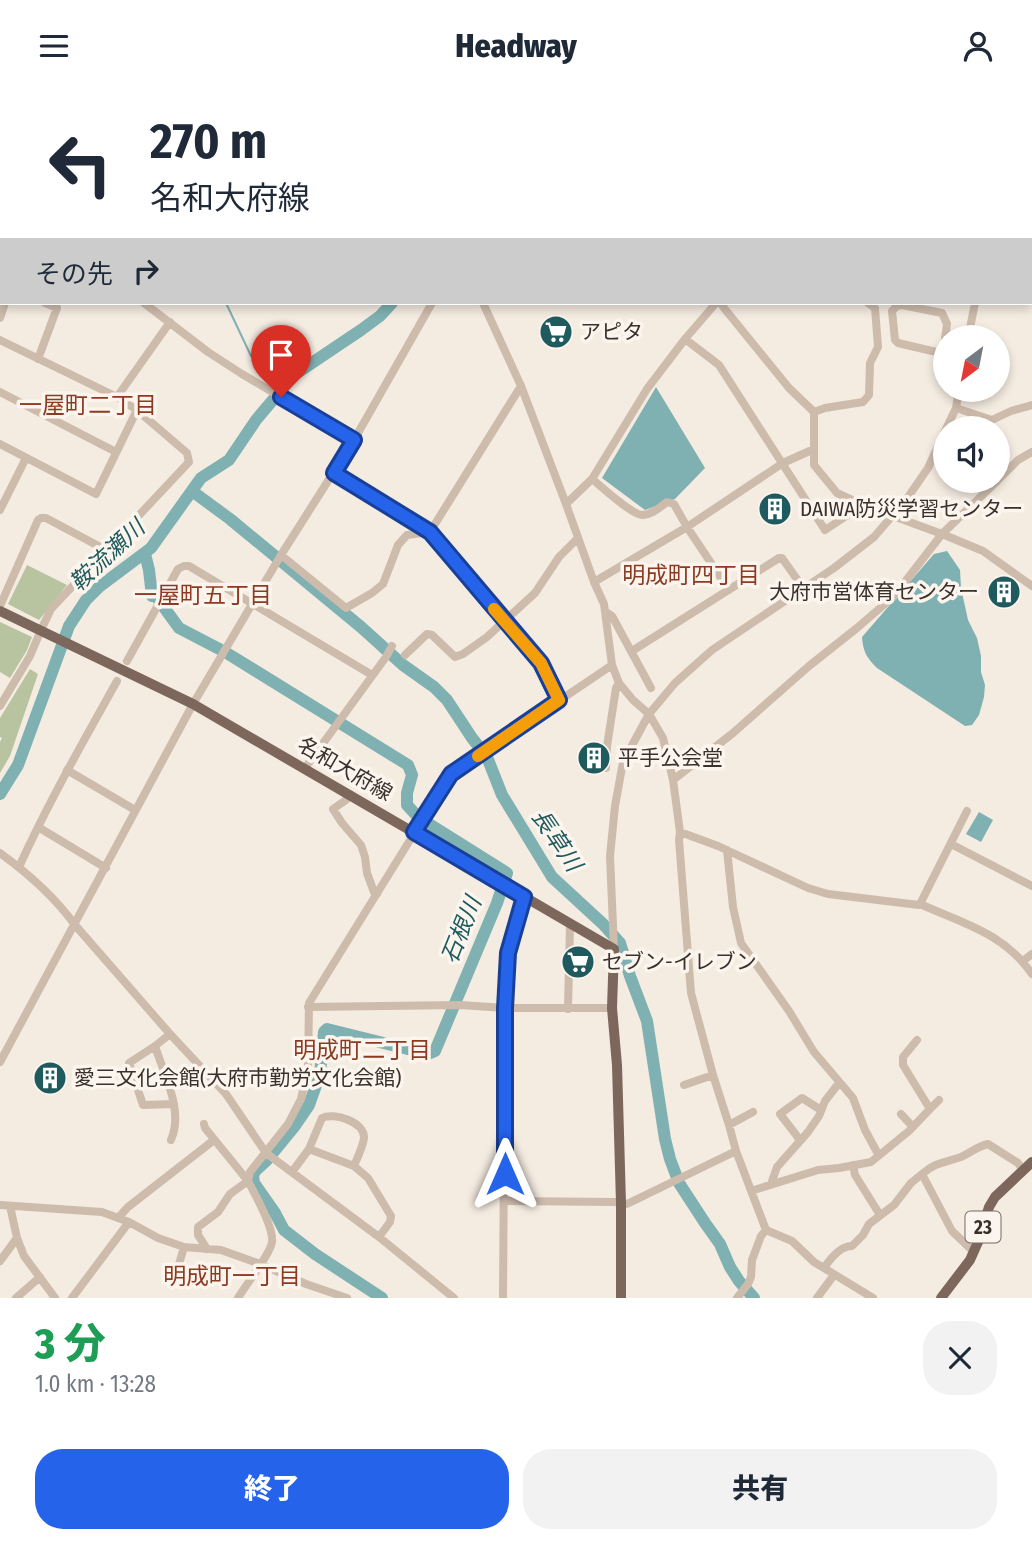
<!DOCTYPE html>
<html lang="ja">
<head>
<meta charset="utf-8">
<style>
  :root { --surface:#fff; --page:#f2f2f3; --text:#1f2937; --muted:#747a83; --accent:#2563eb }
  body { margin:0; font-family:"Fira Sans Condensed","Noto Sans JP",sans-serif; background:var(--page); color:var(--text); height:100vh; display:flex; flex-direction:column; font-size:26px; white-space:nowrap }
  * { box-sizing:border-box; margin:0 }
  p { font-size:23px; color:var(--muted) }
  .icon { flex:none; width:38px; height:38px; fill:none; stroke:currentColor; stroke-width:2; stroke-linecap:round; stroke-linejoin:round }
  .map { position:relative; height:1207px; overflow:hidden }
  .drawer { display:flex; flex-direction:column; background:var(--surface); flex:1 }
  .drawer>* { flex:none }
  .hud { position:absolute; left:0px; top:0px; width:1032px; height:214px; box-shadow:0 4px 10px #0003; background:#fff; color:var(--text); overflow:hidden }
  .needle { width:46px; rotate:212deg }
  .tools { position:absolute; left:933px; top:234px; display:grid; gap:14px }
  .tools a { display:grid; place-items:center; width:77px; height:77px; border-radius:50%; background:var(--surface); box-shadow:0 4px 10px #0003; font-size:35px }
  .pin { position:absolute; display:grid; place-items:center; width:60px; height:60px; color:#fff; margin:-72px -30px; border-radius:50% 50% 50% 0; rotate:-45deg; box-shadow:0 0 7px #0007 }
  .pin .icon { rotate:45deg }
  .me { position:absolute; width:77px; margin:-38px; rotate:0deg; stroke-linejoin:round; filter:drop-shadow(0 0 5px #0008) }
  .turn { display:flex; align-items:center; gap:24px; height:147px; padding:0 35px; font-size:32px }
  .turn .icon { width:91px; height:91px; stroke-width:2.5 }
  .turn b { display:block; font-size:49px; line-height:60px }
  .then { display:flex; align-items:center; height:66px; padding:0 35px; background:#0003; gap:14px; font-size:26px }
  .round { display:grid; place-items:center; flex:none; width:74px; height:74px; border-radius:28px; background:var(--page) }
  .summary { display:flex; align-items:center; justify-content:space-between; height:119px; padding:0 35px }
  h1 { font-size:42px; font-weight:800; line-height:52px; color:#1e9e55 }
  .button { display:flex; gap:14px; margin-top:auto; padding:14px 35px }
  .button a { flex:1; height:80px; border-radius:28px; background:var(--accent); color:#fff; font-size:28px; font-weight:800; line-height:80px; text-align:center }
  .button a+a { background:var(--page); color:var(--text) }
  header { display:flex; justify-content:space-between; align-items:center; height:91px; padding:0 35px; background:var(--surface); font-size:32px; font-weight:800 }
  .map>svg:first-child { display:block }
</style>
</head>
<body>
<header><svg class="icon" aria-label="menu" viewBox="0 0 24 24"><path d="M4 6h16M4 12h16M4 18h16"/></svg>Headway<svg class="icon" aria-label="person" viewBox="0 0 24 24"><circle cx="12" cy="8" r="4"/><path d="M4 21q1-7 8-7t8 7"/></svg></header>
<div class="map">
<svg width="1032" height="1207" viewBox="0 0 1032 1207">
  <rect width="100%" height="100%" fill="#f4ebe1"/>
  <path fill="#b8c4a0" d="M27,474L67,494L39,529L8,513Z
    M0,531L32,546L27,559L10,587L0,581Z
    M30,578L38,583L10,665L0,682V651L2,647L0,646V627Z"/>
  <path fill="#7fb0b2" d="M656,296L705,377L675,408L645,419L602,387Z
    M947,460L960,479L961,497L968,529L977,547L981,565V581L985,594L984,606L979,624L972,634L965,635L877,577C867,567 863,561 862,546L934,463Z
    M979,721L993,729L981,751L966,743Z"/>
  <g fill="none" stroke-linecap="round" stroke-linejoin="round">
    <path stroke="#7fb0b2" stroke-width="2" d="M0,42L2,43
      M226,212L251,265C262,278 278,280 294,284"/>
    <path stroke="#7fb0b2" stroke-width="12" d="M469,2L470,0
      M192,400L230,428L361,536L403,574L434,596L447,609L472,647L487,666L502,704L552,786L603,833L620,852L630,885L647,930L665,1048L670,1068L679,1092L705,1132L720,1153L730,1176L739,1190L754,1207
      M145,463L149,479L152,505L155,504L179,537L225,561L408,674L412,684L407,702V714L418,726L507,782L497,812L435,960L428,963L327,938L324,941L320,983L309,1014L294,1036L267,1069L255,1080L253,1085L254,1092L275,1122L284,1139L315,1163L382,1207
      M0,703L18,674L69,535L86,509L99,496L151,457L201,387L229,369L256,329L294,284L361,239L380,225L392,212"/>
    <path stroke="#cdbbac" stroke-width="8" d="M372,0V2
      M822,0L828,2
      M988,0L993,2
      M211,2L212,0
      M553,2L554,0
      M683,2L684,0
      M775,2V0
      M904,2L905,0
      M1017,2V0
      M1031,15H1032
      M1031,141H1032
      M144,212L208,261L242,283L354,349
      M483,212L521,295L566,413L594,491L604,513L612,574L619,592L633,609L649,623L663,647L673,689L680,741L679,749L691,902L713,984L729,1034L736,1060L766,1139L792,1150L814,1171L873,1207
      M721,212L724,217L789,297L814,321V374L837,402L863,414L942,443L983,460L1032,495
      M0,227L5,212
      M968,247L975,212
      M685,248L719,274L825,439L863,414
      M0,249L117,306L137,319L187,362L189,371L51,518L41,539L30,565L0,615
      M945,263L898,252L895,249L892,220L897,215L902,214L942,222L947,233L945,247
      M38,268L57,217L45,212
      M0,301L116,361
      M117,306L170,231
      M956,317L992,329L1011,320L1032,314
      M814,321L825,317L863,311L869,304L870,272L878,256L875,217L868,212
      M946,338L956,317L959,299
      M0,353L96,403L137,319
      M334,382L430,441L541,572L559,609
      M592,388C602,396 631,423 642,424C652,424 660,416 667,411L674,413L687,436L729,499
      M998,389L1018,369L1032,361
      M566,413L592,388L647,298L685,248L716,212
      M0,419L26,367
      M430,441L521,295
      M281,464L346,517L372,502L383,493L398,454L407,444L430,441
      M594,491L687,436L783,372L814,358
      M0,515L38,429L41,427H46L106,459
      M606,521L612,525L651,597
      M632,560L779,467H782L804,498
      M405,564L427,543L432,544L455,566L463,563L487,546L535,502L559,466L578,447
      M127,570L178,478L184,475H189L372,584
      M305,677L386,566L392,555
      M606,677L607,655L616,597L619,592
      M67,679L135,719
      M673,689L733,642L809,575L857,537L894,505L942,443L997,390
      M350,703L346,709L333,718L342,732L361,754L365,766L367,782L374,801L377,803
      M38,736L106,777
      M680,741L718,755L808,797L828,803L919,814L920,813C962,832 1004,842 1032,883
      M951,753L1032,795
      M727,759L733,816L741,852L789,920L814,961L853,1007L865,1039L878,1063
      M0,762C29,783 54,805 75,834L170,943L226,1003L266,1062L379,1146L454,1207
      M19,776C48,712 83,651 117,590
      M920,813L967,720
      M614,858L610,765L615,715L623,671L649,623L675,592L712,559L834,477L874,446L906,409L928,377L945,340
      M1023,870L1032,863
      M308,916L460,914L505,917H612
      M568,918L570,833
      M170,943L155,955L129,972L143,1014L174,1013
      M155,955C164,984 184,1019 171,1049
      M0,971L193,613L281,464L354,349L432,212
      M684,994L713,984
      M930,1018L939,1009
      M901,1023L913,1036
      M204,1033L205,1037L248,1090L230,1103L218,1121L198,1136V1144L207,1158
      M729,1034L753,1021
      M800,1049L780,1023L802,1007L821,1019
      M309,1058L354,1075L368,1087L391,1125L390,1131L379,1146
      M853,1074L855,1084L880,1124
      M292,1081L309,1058L322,1027C334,1021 365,1031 364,1047C363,1056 357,1067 354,1075
      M922,1083C936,1071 944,1072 961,1066C970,1062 978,1055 988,1053L1018,1072L1023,1079
      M771,1093L777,1076L808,1041L819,1025L825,1010L839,992
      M751,1100L818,1079L839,1077L871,1071L909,1040L930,1018L903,974V966L917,949
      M505,1110L614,1111L627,1113L736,1060
      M0,1114L102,1121L129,1131L158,1147L184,1156L221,1159L260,1173L306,1193L347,1207
      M10,1115L17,1147L24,1165L55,1207
      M118,1127L128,1116L214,1049
      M184,1156L177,1180L199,1190
      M0,1170L17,1147
      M824,1177C830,1168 840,1155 852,1155L863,1144L869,1133L894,1114L911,1092L922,1083L952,1140L974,1161
      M16,1207L40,1186
      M72,1207L129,1131
      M238,1207C245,1195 271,1162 272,1151C274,1137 255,1103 248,1090L250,1081L288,1033L301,1008L308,977L309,912L451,683L612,574
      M503,1207L505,917L508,862L524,806
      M737,1207L748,1193L751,1186L752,1169L761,1145L766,1139
      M817,1207L834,1184"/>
    <path stroke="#7d675c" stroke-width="10" d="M0,520L193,613L614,858L612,917L617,974L621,1112V1207
      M941,1207L970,1169L978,1151L989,1116L995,1106L1032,1071"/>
    <defs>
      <path id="rail" d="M50,2L51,0
        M0,131L2,127"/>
    </defs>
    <use href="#rail" stroke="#3b302b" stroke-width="4.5"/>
    <use href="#rail" stroke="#fbf5ee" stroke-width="2" stroke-dasharray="5" stroke-linecap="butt"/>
  </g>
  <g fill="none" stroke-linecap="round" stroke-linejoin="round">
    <defs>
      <path id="route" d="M281,306L354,349L334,382L430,441L541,572L559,609L451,683L414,741L524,806L508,862L505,917V1083"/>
    </defs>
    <use href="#route" stroke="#184099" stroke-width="18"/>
    <use href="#route" stroke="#2563eb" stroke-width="12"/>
    <path stroke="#f59e0b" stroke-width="12" d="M478,665L559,609L541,572L494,518"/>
  </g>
  <defs>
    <symbol id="supermarket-disc" viewBox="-11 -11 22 22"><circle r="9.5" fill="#1f5a5e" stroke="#fbf5ee"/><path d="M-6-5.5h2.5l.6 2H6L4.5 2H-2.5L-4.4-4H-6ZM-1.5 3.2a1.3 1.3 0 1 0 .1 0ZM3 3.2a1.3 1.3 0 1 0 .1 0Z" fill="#fff"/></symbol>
    <symbol id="building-disc" viewBox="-11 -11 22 22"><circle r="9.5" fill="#1f5a5e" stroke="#fbf5ee"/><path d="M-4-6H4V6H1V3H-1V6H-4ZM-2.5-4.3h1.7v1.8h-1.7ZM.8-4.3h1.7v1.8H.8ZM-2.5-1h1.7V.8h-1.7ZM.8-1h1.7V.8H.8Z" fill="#fff"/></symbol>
  </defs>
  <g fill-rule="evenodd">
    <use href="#supermarket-disc" x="537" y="222" width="38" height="38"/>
    <use href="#building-disc" x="756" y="399" width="38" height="38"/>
    <use href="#building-disc" x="985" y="482" width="38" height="38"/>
    <use href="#building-disc" x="575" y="648" width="38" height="38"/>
    <use href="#supermarket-disc" x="559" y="852" width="38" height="38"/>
    <use href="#building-disc" x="31" y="968" width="38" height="38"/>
  </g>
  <g text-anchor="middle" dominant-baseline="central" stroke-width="7" stroke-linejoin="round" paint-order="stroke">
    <rect fill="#fbf5ee" stroke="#756b66" stroke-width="2" x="965.5" y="1120.5" width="35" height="31" rx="5"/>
    <g font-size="19" font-weight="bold" fill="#3b302b">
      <text x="983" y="1136">23</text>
    </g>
    <g font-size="21" fill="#3b302b" stroke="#fbf5ee" text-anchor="start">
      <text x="580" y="241">アピタ</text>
      <text x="800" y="418">DAIWA防災学習センター</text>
      <text x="979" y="501" text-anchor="end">大府市営体育センター</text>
      <text x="618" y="667">平手公会堂</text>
      <text x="602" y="871">セブン-イレブン</text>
      <text x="74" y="987">愛三文化会館(大府市勤労文化会館)</text>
    </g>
    <g font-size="21" fill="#3b302b" stroke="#fbf5ee">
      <text transform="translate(345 678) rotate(30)">名和大府線</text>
    </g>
    <g font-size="23" fill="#8c3b22" stroke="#fbf5ee">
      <text x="88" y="314">一屋町二丁目</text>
      <text x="691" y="484">明成町四丁目</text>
      <text x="203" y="504">一屋町五丁目</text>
      <text x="362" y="959">明成町二丁目</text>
      <text x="232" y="1185">明成町一丁目</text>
    </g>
    <g font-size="23" font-style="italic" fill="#1f5a5e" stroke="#fbf5ee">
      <text transform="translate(107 464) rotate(-43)">鞍流瀬川</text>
      <text transform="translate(557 749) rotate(56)">長草川</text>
      <text transform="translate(461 839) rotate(-68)">石根川</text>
    </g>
  </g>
</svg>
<div class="tools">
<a><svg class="needle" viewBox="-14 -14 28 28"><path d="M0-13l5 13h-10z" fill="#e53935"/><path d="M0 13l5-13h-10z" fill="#747a83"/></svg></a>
<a><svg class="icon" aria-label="sound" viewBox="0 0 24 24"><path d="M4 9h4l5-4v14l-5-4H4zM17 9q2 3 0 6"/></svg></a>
</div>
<div class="pin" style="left:281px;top:306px;background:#d93025"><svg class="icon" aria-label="arrive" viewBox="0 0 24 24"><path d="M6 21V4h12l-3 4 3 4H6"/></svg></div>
<svg class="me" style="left:505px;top:1083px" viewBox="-20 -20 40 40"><path d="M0-17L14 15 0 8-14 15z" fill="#2563eb" stroke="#fff" stroke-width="4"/></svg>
<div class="hud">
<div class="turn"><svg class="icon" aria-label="left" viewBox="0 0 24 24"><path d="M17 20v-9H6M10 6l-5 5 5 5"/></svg><div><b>270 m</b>名和大府線</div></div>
<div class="then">その先<svg class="icon" aria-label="right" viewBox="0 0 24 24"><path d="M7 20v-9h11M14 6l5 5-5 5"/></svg></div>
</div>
</div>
<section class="drawer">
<div class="summary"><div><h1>3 分</h1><p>1.0 km · 13:28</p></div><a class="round"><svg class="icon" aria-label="close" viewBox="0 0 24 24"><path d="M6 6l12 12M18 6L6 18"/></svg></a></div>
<div class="button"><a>終了</a><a>共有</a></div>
</section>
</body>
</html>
